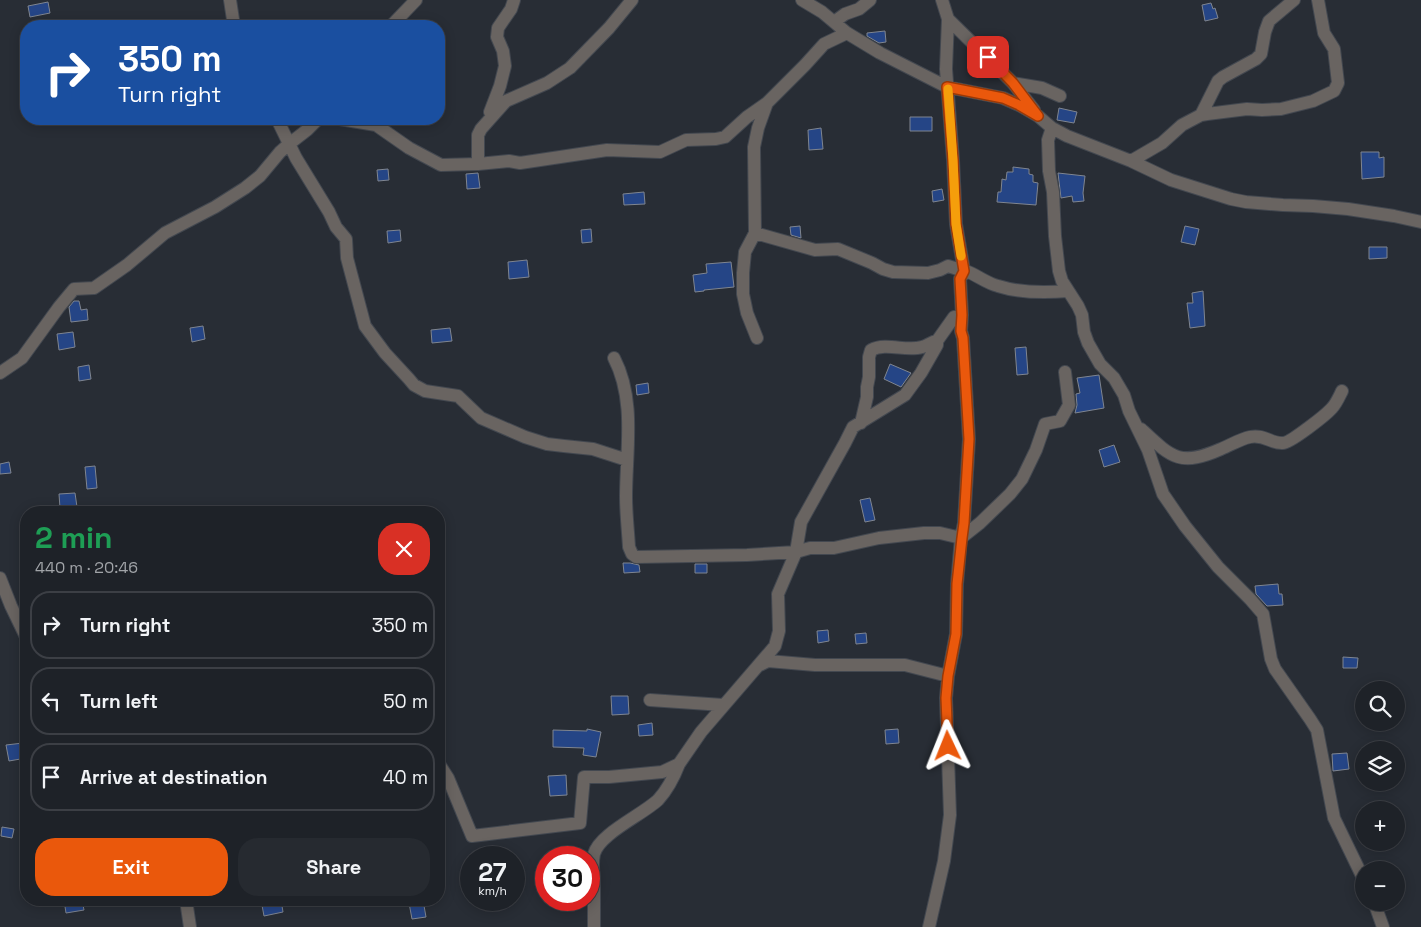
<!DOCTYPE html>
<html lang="en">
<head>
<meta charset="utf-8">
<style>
  :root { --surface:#1e2228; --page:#262a30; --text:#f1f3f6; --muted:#a1a4a8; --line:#3c3f45; --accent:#ea580c }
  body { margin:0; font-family:"Space Grotesk",sans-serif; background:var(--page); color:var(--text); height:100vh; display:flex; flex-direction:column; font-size:19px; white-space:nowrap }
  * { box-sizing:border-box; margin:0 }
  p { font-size:16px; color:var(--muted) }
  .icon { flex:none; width:28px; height:28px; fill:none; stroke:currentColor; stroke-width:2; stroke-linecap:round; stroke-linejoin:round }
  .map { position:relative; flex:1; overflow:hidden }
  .sheet { position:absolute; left:20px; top:506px; width:425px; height:400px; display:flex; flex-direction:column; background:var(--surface); border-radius:20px; box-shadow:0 2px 12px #0003,0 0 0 1px var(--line) }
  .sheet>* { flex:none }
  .hud { position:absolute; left:20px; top:20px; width:425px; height:105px; border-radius:20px; box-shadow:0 2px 12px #0003,0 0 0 1px var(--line); background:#1a4fa0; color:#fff; overflow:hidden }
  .controls { position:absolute; left:1355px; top:681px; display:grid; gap:10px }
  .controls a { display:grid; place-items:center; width:50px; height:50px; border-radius:50%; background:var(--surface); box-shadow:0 2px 12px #0003,0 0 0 1px var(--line); font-size:25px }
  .speed { position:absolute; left:460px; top:846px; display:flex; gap:10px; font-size:25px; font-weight:700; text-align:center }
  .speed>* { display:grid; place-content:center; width:65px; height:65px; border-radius:50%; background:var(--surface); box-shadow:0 2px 12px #0003,0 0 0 1px var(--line); line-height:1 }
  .speed small { font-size:12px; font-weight:400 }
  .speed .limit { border:8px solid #d22; background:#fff; color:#111 }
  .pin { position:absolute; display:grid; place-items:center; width:42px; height:42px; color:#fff; margin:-21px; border-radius:10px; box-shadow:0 2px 8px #0006 }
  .me { position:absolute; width:55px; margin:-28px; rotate:358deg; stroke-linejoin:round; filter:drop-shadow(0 0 4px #0008) }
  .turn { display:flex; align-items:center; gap:18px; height:105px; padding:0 15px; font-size:22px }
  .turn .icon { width:65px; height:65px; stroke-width:2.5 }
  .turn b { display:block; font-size:35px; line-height:42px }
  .round { display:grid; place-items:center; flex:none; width:52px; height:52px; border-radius:20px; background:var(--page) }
  .summary { display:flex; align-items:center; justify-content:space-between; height:85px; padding:0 15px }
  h1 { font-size:30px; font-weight:800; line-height:38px; color:#1e9e55 }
  .button { display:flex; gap:10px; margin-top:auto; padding:10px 15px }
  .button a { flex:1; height:58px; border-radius:20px; background:var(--accent); color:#fff; font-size:20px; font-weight:800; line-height:58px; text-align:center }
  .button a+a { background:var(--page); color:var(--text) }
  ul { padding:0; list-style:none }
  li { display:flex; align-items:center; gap:15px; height:68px; margin:0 10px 8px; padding:0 5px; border:2px solid var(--line); border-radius:20px }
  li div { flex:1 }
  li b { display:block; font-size:19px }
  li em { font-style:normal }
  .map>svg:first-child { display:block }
</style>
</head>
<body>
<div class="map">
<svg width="1421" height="927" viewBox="0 0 1421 927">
  <rect width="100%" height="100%" fill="#282d35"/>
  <path fill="#254586" stroke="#7f8590" d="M48,2L50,13L30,17L28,6Z
    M1211,3L1213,9L1215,8L1218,18L1205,21L1202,5Z
    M885,31L886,42L879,43L867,36V33Z
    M1059,108L1077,112L1074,123L1057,120Z
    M910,117H932V131H910Z
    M821,128L823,149L809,150L808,130Z
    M1361,152H1379V158L1384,157V177L1362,179Z
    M1013,167L1029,169V174L1033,175V182L1038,183L1036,205L997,202L998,192H1001L1002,179L1006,180L1007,172H1013Z
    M388,169L389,180L378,181L377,170Z
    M478,173L480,188L467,189L466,174Z
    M1058,173L1085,176L1083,193L1084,201L1073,202L1072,196L1061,198Z
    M942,189L944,200L933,202L932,191Z
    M644,192L645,204L624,205L623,194Z
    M800,226L801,238L791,235L790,227Z
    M1185,226L1199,229L1195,245L1181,242Z
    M591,229L592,242L582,243L581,230Z
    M400,230L401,241L388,243L387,231Z
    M1369,247H1387V258L1369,259Z
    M527,260L529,277L509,279L508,262Z
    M731,262L734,287L704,290V291L695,292L693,275L707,273L706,264Z
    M1203,291L1205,326L1190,328L1187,303H1193L1192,293Z
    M74,301H79L81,310L87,309L88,320L71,322L69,307Z
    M203,326L205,339L192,342L190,328Z
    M450,328L452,341L432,343L431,330Z
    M73,332L75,347L59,350L57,334Z
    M1026,347L1028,374L1017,375L1015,348Z
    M890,364L911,373L901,387L884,379Z
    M89,365L91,379L79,381L78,367Z
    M1099,375L1104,408L1075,413L1077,405L1076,394L1080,393L1077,378Z
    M648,383L649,393L637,395L636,385Z
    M1114,445L1120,462L1104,467L1099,450Z
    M9,462L11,473L0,474V464Z
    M95,466L97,488L87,489L85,467Z
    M75,493L77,507L60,508L59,494Z
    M870,498L875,520L865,522L860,500Z
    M623,563H630L639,565L640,572L624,573Z
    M695,564H707V573H695Z
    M1278,584L1279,594H1282L1283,605L1267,606L1256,594L1255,586Z
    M828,630L829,641L818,643L817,631Z
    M866,633L867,643L856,644L855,634Z
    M1343,657L1358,658L1357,668H1343Z
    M611,696H628L629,714L612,715Z
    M652,723L653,735L639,736L638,725Z
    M587,729L601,732L596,757L583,755L584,748L553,747V730L587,731Z
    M898,729L899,743L886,744L885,730Z
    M23,743L26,758L9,761L6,745Z
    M1347,753L1349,769L1333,771L1332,754Z
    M566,775L567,795L550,796L548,776Z
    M2,827L14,829L12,838L1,836Z
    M64,900H82L84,910L66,913Z
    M261,900H281L283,912L264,916Z
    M423,900L426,917L412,919L409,903Z"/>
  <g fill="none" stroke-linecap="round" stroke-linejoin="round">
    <defs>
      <path id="minor" d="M230,0L234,26
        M802,0L822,12L847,33L880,53L947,87L1003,98L1019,105L1038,116L1052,128L1067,136L1131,161L1171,180L1231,199L1246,202L1283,205L1313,206L1348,209L1394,216L1421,222
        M948,19L1013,83L1034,110
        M834,22L845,14L859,9L870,0
        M391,26L416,0
        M1013,83L1042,88L1060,96
        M490,112L500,86L505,66L503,51L497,37L498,28L511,9L514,0
        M1201,115L1207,114L1247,109L1262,110L1281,109L1313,101L1334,91L1338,83L1334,49L1324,33L1318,0
        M277,119L296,158L329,212L336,227L346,239L347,258L365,326L385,353L409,379L414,385L425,391L458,396L481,418L525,437L547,444L564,446L593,449L627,460
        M340,119L376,125L409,148L441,165L478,164V135L481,129L506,101L547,83L570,68L609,28L632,0
        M1052,128L1048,140L1049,171L1053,192L1055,236L1059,271L1062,281L1078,306L1082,315L1084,332L1088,343L1100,364L1114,378L1124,395L1129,411L1148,450L1163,494L1185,526L1218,567L1250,599L1263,614L1271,659L1275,669L1310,719L1317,730L1334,818L1364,880
        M1131,161L1162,143L1182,125L1201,115L1218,81L1223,77L1256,59L1261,54L1265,32L1269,21L1294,0
        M478,164L509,161L520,163L607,150L660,152L686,140L716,139L725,137L747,117L767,103L805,65L824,44L847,33
        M755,233L815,250L838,249L872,263L883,269L893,272L928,273L940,270L948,266L964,271
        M961,277L966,271C977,275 986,283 998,286C1020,293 1045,293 1068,291
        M757,338L747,313L743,294V273L745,252L755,233L754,147L758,128L767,103
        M614,358C636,400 626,451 626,497C626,513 628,530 629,547L632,554L636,557L747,555L796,552L810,548H834L879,538L924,533H940L961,538L980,523L1010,494L1022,479L1036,450L1045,424L1060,421L1069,405L1065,372
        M0,373L22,358L59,307L74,289L94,288L127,265L165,233L215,207L245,188L260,176L280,152L289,144L307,130L318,119
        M861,423L867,397V387L869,377V357L871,350C887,342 906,352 922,347C927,346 931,342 937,341
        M1141,429C1172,458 1180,467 1221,449C1231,445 1240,439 1250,437C1265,434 1271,444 1283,443C1290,443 1326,415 1332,408C1336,404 1339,397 1342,391
        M0,578L11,606L26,637
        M760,665L768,661L815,665H905L948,676
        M650,700L723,705
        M439,764L448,778L472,836L580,823L584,777H609L662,772L679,764L701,732L775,646L779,631L778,594L796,552L801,522L845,443L853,427L905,395L921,373L937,345V341L954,317L962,315
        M186,900L190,927
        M1374,902L1383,927
        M594,927C594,912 594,896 594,881C593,872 592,863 594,854C599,834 642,815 658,800C668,789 674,777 679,764
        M929,927L944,861L950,815L946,698L948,676L956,634L957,584L961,538L964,523L969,439L963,338L961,331L962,315L960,279L964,271L956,224L953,160L946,69L948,19L942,0"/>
    </defs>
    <use href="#minor" stroke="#434850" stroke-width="14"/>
    <use href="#minor" stroke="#696461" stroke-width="12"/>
  </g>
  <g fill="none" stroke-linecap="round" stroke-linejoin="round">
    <defs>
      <path id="route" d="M948,746L946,698L948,676L956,634L957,584L962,538L964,523L969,439L963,338L961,331L962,315L960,279L964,271L956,224L953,160L947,87L1003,98L1019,105L1038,116L1013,83L988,57"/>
    </defs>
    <use href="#route" stroke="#983908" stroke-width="12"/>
    <use href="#route" stroke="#ea580c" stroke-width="9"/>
    <path stroke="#f59e0b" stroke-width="9" d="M948,89L953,160L956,224L961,256"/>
  </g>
</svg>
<div class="controls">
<a><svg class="icon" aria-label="search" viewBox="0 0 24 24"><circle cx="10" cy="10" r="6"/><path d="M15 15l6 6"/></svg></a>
<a><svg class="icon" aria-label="layers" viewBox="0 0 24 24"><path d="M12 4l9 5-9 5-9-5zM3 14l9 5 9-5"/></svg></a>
<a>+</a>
<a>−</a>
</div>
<div class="speed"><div>27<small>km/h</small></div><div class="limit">30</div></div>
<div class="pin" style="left:988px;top:57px;background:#d93025"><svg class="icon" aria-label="arrive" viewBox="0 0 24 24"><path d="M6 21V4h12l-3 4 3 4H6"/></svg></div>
<svg class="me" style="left:948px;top:746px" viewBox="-20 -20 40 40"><path d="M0-17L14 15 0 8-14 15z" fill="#ea580c" stroke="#fff" stroke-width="4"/></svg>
<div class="hud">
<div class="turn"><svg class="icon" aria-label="right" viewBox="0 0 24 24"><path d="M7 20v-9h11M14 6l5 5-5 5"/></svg><div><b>350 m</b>Turn right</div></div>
</div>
<section class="sheet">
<div class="summary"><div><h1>2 min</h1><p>440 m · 20:46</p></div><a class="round" style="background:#d93025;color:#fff"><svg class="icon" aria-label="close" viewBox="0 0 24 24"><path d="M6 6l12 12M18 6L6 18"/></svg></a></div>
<ul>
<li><svg class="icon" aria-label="right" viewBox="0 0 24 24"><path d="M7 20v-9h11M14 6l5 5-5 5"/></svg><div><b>Turn right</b></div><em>350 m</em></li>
<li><svg class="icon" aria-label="left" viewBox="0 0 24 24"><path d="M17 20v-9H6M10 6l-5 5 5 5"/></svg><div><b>Turn left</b></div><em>50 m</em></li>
<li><svg class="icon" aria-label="arrive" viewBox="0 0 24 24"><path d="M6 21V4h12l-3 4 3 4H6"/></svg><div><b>Arrive at destination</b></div><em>40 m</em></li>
</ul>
<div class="button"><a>Exit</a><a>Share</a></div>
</section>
</div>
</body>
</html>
